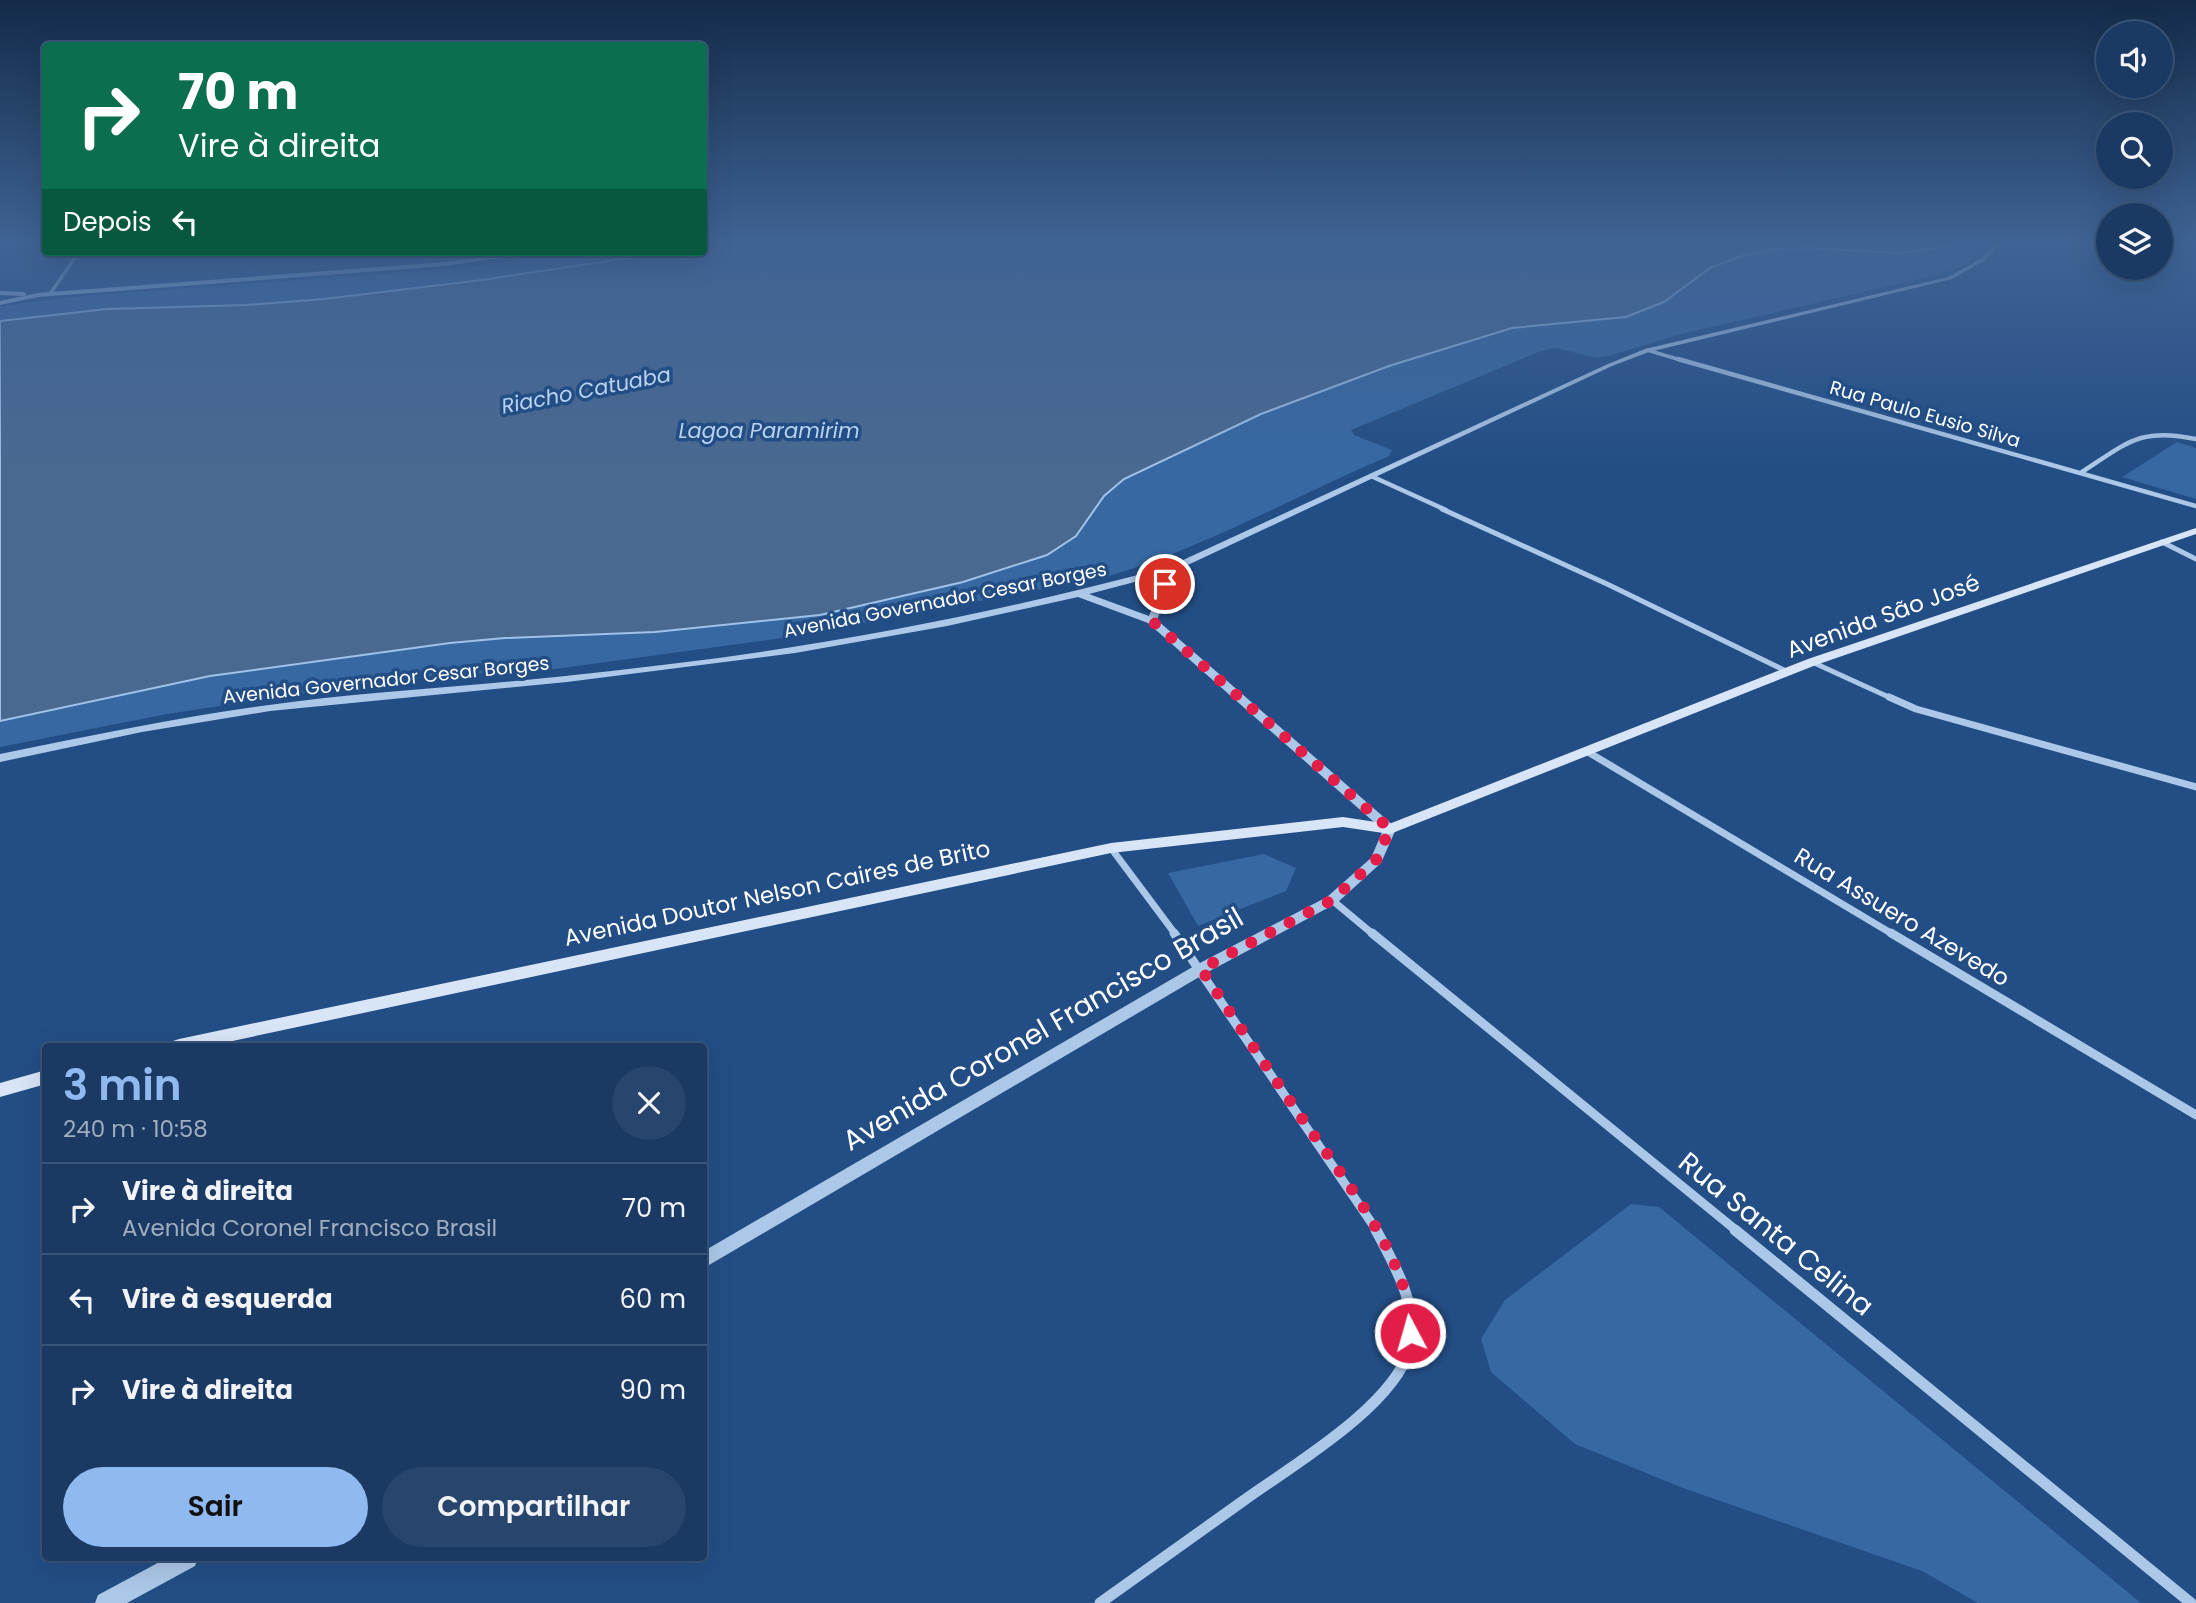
<!DOCTYPE html>
<html lang="pt">
<head>
<meta charset="utf-8">
<style>
  :root { --surface:#1a3a64; --page:#27456d; --text:#f1f3f6; --muted:#9fadbf; --line:#385478; --accent:#90b9f0 }
  body { margin:0; font-family:Poppins,sans-serif; background:var(--page); color:var(--text); height:100vh; display:flex; flex-direction:column; font-size:26px; white-space:nowrap }
  * { box-sizing:border-box; margin:0 }
  p { font-size:23px; color:var(--muted) }
  .icon { flex:none; width:38px; height:38px; fill:none; stroke:currentColor; stroke-width:2; stroke-linecap:round; stroke-linejoin:round }
  .map { position:relative; flex:1; overflow:hidden }
  .details { position:absolute; left:42px; top:1043px; width:665px; height:518px; display:flex; flex-direction:column; background:var(--surface); border-radius:7px; box-shadow:0 7px 28px #0002,0 0 0 2px var(--line) }
  .details>* { flex:none }
  .top-card { position:absolute; left:42px; top:42px; width:665px; height:214px; border-radius:7px; box-shadow:0 7px 28px #0002,0 0 0 2px var(--line); background:#0b6e4f; color:#fff; overflow:hidden }
  .buttons { position:absolute; left:2096px; top:21px; display:grid; gap:14px }
  .buttons a { display:grid; place-items:center; width:77px; height:77px; border-radius:50%; background:var(--surface); box-shadow:0 7px 28px #0002,0 0 0 2px var(--line); font-size:35px }
  .pin { position:absolute; display:grid; place-items:center; width:60px; height:60px; color:#fff; margin:-30px; border:4px solid #fff; border-radius:50%; box-shadow:0 2px 7px #0007 }
  .me { position:absolute; width:77px; margin:-38px; rotate:354deg; stroke-linejoin:round; filter:drop-shadow(0 0 5px #0008) }
  .turn { display:flex; align-items:center; gap:24px; height:147px; padding:0 21px; font-size:32px }
  .turn .icon { width:91px; height:91px; stroke-width:2.5 }
  .turn b { display:block; font-size:49px; line-height:60px }
  .then { display:flex; align-items:center; height:66px; padding:0 21px; background:#0003; gap:14px; font-size:26px }
  .round { display:grid; place-items:center; flex:none; width:74px; height:74px; border-radius:37px; background:var(--page) }
  .head { display:flex; align-items:center; justify-content:space-between; height:119px; padding:0 21px }
  h1 { font-size:42px; font-weight:600; line-height:52px; color:var(--accent) }
  .cta { display:flex; gap:14px; margin-top:auto; padding:14px 21px }
  .cta a { flex:1; height:80px; border-radius:42px; background:var(--accent); color:#111; font-size:28px; font-weight:600; line-height:80px; text-align:center }
  .cta a+a { background:var(--page); color:var(--text) }
  ul { padding:0; list-style:none }
  li { display:flex; align-items:center; gap:21px; height:91px; padding:0 21px; border-top:2px solid var(--line) }
  li div { flex:1 }
  li b { display:block; font-size:26px }
  li em { font-style:normal }
  .map>svg:first-child { display:block }
</style>
</head>
<body>
<div class="map">
<svg width="2196" height="1603" viewBox="0 0 2196 1603">
  <rect width="100%" height="100%" fill="#234e85"/>
  <path fill="#3768a2" d="M704,240H1985C1978,265 1949,271 1928,277L1681,334L1609,356L1597,358L1556,348L1541,351L1351,430L1354,435L1392,450L1389,456C1294,496 1205,548 1106,577L789,637L547,670L439,675L299,694L167,714L0,747V306L81,296L471,267L571,252H704Z
    M2177,442L2196,448V499L2122,477Z
    M1264,854L1296,868L1286,891L1198,926L1168,873Z
    M1631,1204L1659,1207L2141,1603H1978L1922,1571L1683,1488L1575,1444L1491,1372L1481,1339L1505,1300Z"/>
  <path fill="#4a6991" stroke="#a0c2e9" stroke-width="2" d="M730,240H1960V241L1947,247L1900,253L1806,248L1777,249L1741,256L1710,268L1664,302L1626,317L1512,328L1389,366L1261,414L1124,479L1104,496L1076,536L1047,555L963,582L820,615L655,632L505,638L450,643L210,676L0,721V321L107,309L246,305L324,299L482,280L668,252H704V246Z"/>
  <g fill="none" stroke-linecap="round" stroke-linejoin="round">
    <path stroke="#acc8e8" stroke-width="3.5" d="M50,294L79,252
      M1647,350L1684,361"/>
    <path stroke="#acc8e8" stroke-width="4.5" d="M1678,359L2196,506
      M2082,472C2127,443 2140,427 2196,439
      M1371,476L1446,510"/>
    <path stroke="#acc8e8" stroke-width="5" d="M1442,509L1607,584L1788,672
      M2162,542L2196,559
      M1812,662L1893,699"/>
    <path stroke="#acc8e8" stroke-width="7" d="M1889,697L1916,709L2196,787
      M1588,752L1894,935
      M1111,848L1176,935
      M1332,900L1374,935"/>
    <path stroke="#acc8e8" stroke-width="9" d="M1174,933L1377,1231
      M1372,933L1737,1231
      M1891,933L2196,1115"/>
    <path stroke="#acc8e8" stroke-width="11" d="M1735,1230L2191,1603
      M1100,1603C1148,1569 1195,1535 1243,1501C1290,1467 1393,1407 1409,1350C1420,1307 1395,1266 1376,1230"/>
    <path fill="#acc8e8" fill-rule="evenodd" d="M1998,240H2003L1986,260L1952,279L1649,352L1612,366L1175,571L1157,620L1394,826L1396,829L1381,863L1337,903L1206,973L704,1268V1251L1196,965L1327,897L1371,858L1383,830L1148,623L1078,597L947,626L795,653L567,682L270,711L142,732L0,762V754C89,736 179,717 269,705C340,695 411,690 482,684C561,677 640,668 719,658C871,637 1020,607 1168,567L1608,364L1645,349L1948,277L1982,258ZM1165,574L1149,616L1089,594Z
      M525,252H541L445,266L38,297L0,305V301L38,293L445,262Z
      M0,291L24,292L27,294L24,296L0,295Z
      M167,1558H198L195,1566L127,1603H95L98,1595Z"/>
    <path fill="#d7e5f7" fill-rule="evenodd" d="M2196,528V534L1816,665L1390,834L1343,827L1111,853L209,1046H170L173,1041L179,1039L1111,843L1343,817L1389,824L1808,659Z
      M46,1070V1084L0,1097V1083Z"/>
  </g>
  <linearGradient id="sky" x2="0" y2="1"><stop stop-color="#132b49"/><stop offset="0.52" stop-color="#3f6394"/><stop offset="1" stop-color="#3f6394" stop-opacity="0"/></linearGradient>
  <rect width="2196" height="465" fill="url(#sky)"/>
  <g fill="none" stroke-linecap="round" stroke-linejoin="round">
    <path stroke="#e11d48" stroke-width="12" stroke-dasharray="0 21.6" d="M1165,584L1152,621L1390,829L1376,860L1332,900L1201,969C1232,1015 1263,1062 1294,1107C1333,1165 1415,1262 1410,1333"/>
  </g>
  <g text-anchor="middle" dominant-baseline="central" stroke-width="7" stroke-linejoin="round" paint-order="stroke">
    <g font-size="19" fill="#fff" stroke="#234e85">
      <text transform="translate(1925 414) rotate(16)">Rua Paulo Eusio Silva</text>
      <text transform="translate(945 600) rotate(-11)">Avenida Governador Cesar Borges</text>
      <text transform="translate(386 680) rotate(-6)">Avenida Governador Cesar Borges</text>
    </g>
    <g font-size="21" font-style="italic" fill="#b8d2f0" stroke="#234e85">
      <text transform="translate(586 390) rotate(-11)">Riacho Catuaba</text>
      <text x="769" y="430">Lagoa Paramirim</text>
    </g>
    <g font-size="23" fill="#fff" stroke="#234e85">
      <text transform="translate(1883 616) rotate(-20)">Avenida São José</text>
      <text transform="translate(777 893) rotate(-12)">Avenida Doutor Nelson Caires de Brito</text>
      <text transform="translate(1902 917) rotate(31)">Rua Assuero Azevedo</text>
    </g>
    <g font-size="28" fill="#fff" stroke="#234e85">
      <text transform="translate(1043 1029) rotate(-30)">Avenida Coronel Francisco Brasil</text>
      <text transform="translate(1776 1234) rotate(39)">Rua Santa Celina</text>
    </g>
  </g>
</svg>
<div class="buttons">
<a><svg class="icon" aria-label="sound" viewBox="0 0 24 24"><path d="M4 9h4l5-4v14l-5-4H4zM17 9q2 3 0 6"/></svg></a>
<a><svg class="icon" aria-label="search" viewBox="0 0 24 24"><circle cx="10" cy="10" r="6"/><path d="M15 15l6 6"/></svg></a>
<a><svg class="icon" aria-label="layers" viewBox="0 0 24 24"><path d="M12 4l9 5-9 5-9-5zM3 14l9 5 9-5"/></svg></a>
</div>
<div class="pin" style="left:1165px;top:584px;background:#d93025"><svg class="icon" aria-label="arrive" viewBox="0 0 24 24"><path d="M6 21V4h12l-3 4 3 4H6"/></svg></div>
<svg class="me" style="left:1410px;top:1333px" viewBox="-20 -20 40 40"><circle r="17" fill="#e11d48" stroke="#fff" stroke-width="3"/><path d="M0-11L8 9 0 5-8 9z" fill="#fff"/></svg>
<div class="top-card">
<div class="turn"><svg class="icon" aria-label="right" viewBox="0 0 24 24"><path d="M7 20v-9h11M14 6l5 5-5 5"/></svg><div><b>70 m</b>Vire à direita</div></div>
<div class="then">Depois<svg class="icon" aria-label="left" viewBox="0 0 24 24"><path d="M17 20v-9H6M10 6l-5 5 5 5"/></svg></div>
</div>
<section class="details">
<div class="head"><div><h1>3 min</h1><p>240 m · 10:58</p></div><a class="round"><svg class="icon" aria-label="close" viewBox="0 0 24 24"><path d="M6 6l12 12M18 6L6 18"/></svg></a></div>
<ul>
<li><svg class="icon" aria-label="right" viewBox="0 0 24 24"><path d="M7 20v-9h11M14 6l5 5-5 5"/></svg><div><b>Vire à direita</b><p>Avenida Coronel Francisco Brasil</p></div><em>70 m</em></li>
<li><svg class="icon" aria-label="left" viewBox="0 0 24 24"><path d="M17 20v-9H6M10 6l-5 5 5 5"/></svg><div><b>Vire à esquerda</b></div><em>60 m</em></li>
<li><svg class="icon" aria-label="right" viewBox="0 0 24 24"><path d="M7 20v-9h11M14 6l5 5-5 5"/></svg><div><b>Vire à direita</b></div><em>90 m</em></li>
</ul>
<div class="cta"><a>Sair</a><a>Compartilhar</a></div>
</section>
</div>
</body>
</html>
